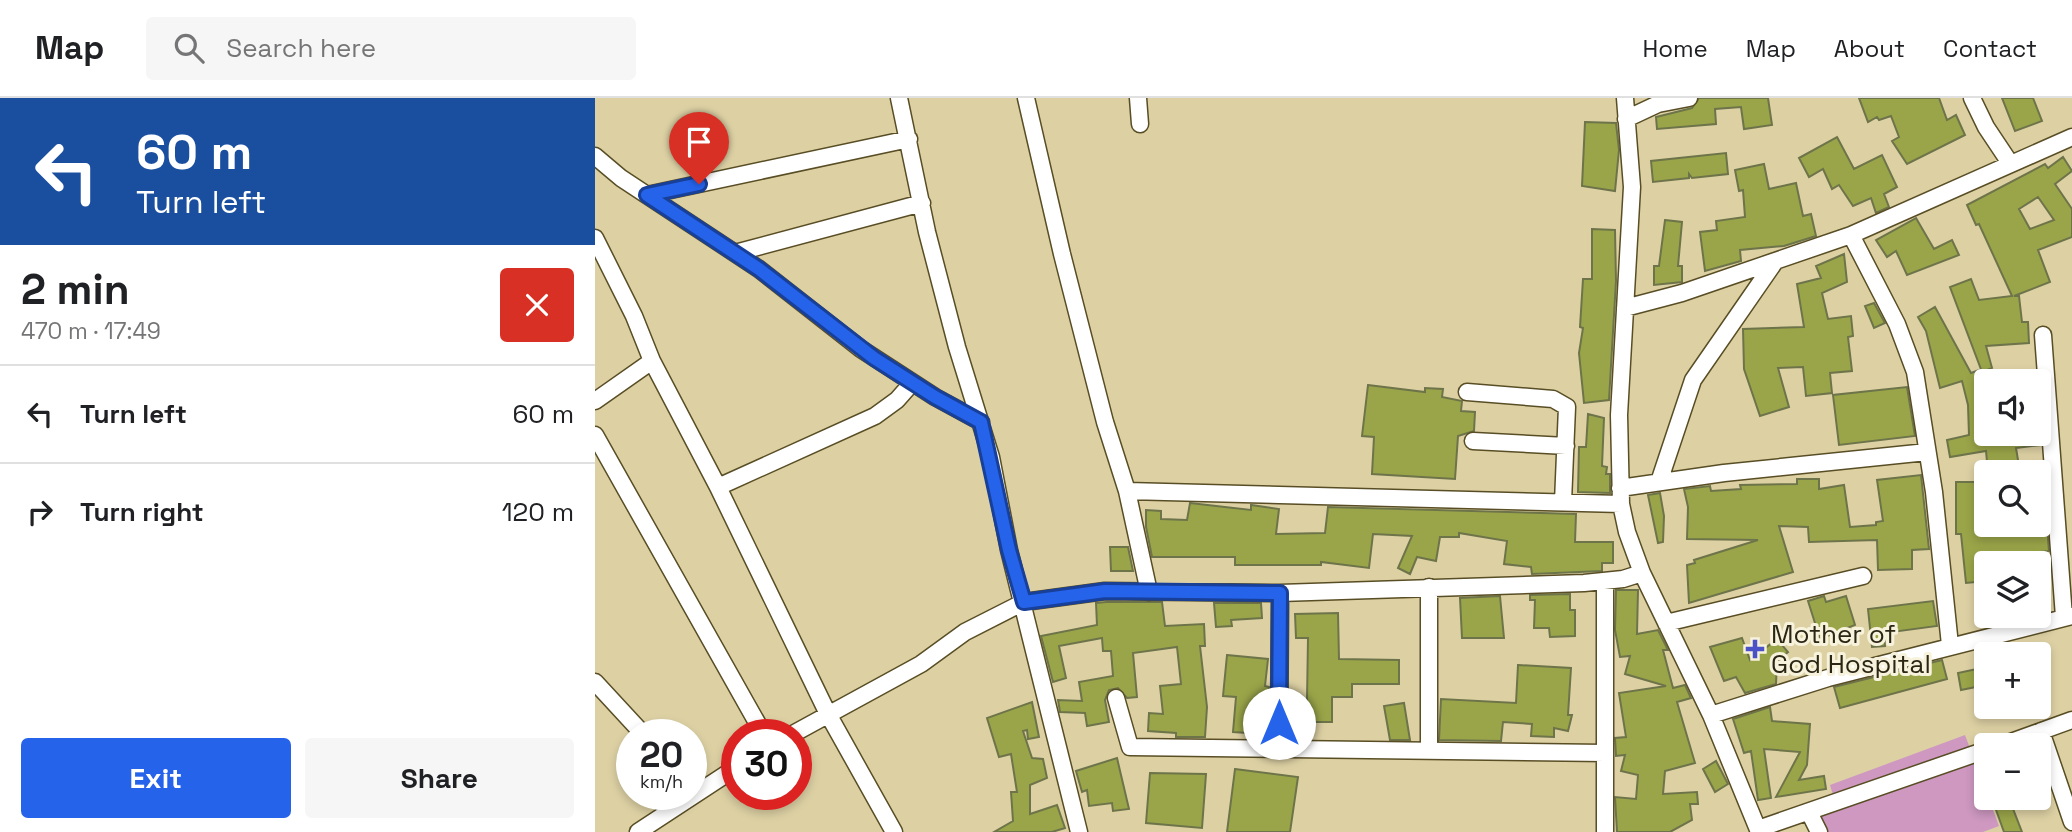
<!DOCTYPE html>
<html lang="en">
<head>
<meta charset="utf-8">
<style>
  :root { --surface:#fff; --page:#f6f6f6; --text:#202124; --muted:#757577; --line:#e0e0e0; --accent:#2563eb }
  body { margin:0; font-family:"Space Grotesk",sans-serif; background:var(--page); color:var(--text); height:100vh; display:flex; flex-direction:column; font-size:26px; white-space:nowrap }
  * { box-sizing:border-box; margin:0 }
  p { font-size:23px; color:var(--muted) }
  .icon { flex:none; width:38px; height:38px; fill:none; stroke:currentColor; stroke-width:2; stroke-linecap:round; stroke-linejoin:round }
  .map { position:relative; flex:1; overflow:hidden }
  .details { display:flex; flex-direction:column; background:var(--surface); width:595px }
  .details>* { flex:none }
  .guide { background:#1a4fa0; color:#fff; overflow:hidden }
  .controls { position:absolute; left:1379px; top:271px; display:grid; gap:14px }
  .controls a { display:grid; place-items:center; width:77px; height:77px; border-radius:7px; background:var(--surface); box-shadow:0 4px 10px #0003; font-size:35px }
  .speed { position:absolute; left:21px; top:621px; display:flex; gap:14px; font-size:35px; font-weight:700; text-align:center }
  .speed>* { display:grid; place-content:center; width:91px; height:91px; border-radius:50%; background:var(--surface); box-shadow:0 4px 10px #0003; line-height:1 }
  .speed small { font-size:18px; font-weight:400 }
  .speed .limit { border:10px solid #d22; background:#fff; color:#111 }
  .pin { position:absolute; display:grid; place-items:center; width:60px; height:60px; color:#fff; margin:-72px -30px; border-radius:50% 50% 50% 0; rotate:-45deg; box-shadow:0 0 7px #0007 }
  .pin .icon { rotate:45deg }
  .me { position:absolute; width:77px; margin:-38px; rotate:0deg; stroke-linejoin:round; filter:drop-shadow(0 0 5px #0008) }
  .turn { display:flex; align-items:center; gap:24px; height:147px; padding:0 21px; font-size:32px }
  .turn .icon { width:91px; height:91px; stroke-width:2.5 }
  .turn b { display:block; font-size:49px; line-height:60px }
  .round { display:grid; place-items:center; flex:none; width:74px; height:74px; border-radius:7px; background:var(--page) }
  .headline { display:flex; align-items:center; justify-content:space-between; height:119px; padding:0 21px }
  h1 { font-size:42px; font-weight:700; line-height:52px }
  .action { display:flex; gap:14px; margin-top:auto; padding:14px 21px }
  .action a { flex:1; height:80px; border-radius:7px; background:var(--accent); color:#fff; font-size:28px; font-weight:700; line-height:80px; text-align:center }
  .action a+a { background:var(--page); color:var(--text) }
  ul { padding:0; list-style:none }
  li { display:flex; align-items:center; gap:21px; height:98px; padding:0 21px; border-top:2px solid var(--line) }
  li div { flex:1 }
  li b { display:block; font-size:26px }
  li em { font-style:normal }
  header { display:flex; align-items:center; gap:42px; box-sizing:border-box; height:98px; padding:0 35px; background:var(--surface); border-bottom:2px solid var(--line) }
  header strong { font-size:33px }
  nav { display:flex; gap:38px; margin-inline-start:auto; font-size:24px }
  .search { width:490px; height:63px; background:var(--page); display:flex; align-items:center; gap:18px; box-sizing:border-box; padding:0 24px; border-radius:7px; color:var(--muted); font-size:26px }
  main { display:flex; flex:1; min-height:0 }
  .map>svg:first-child { display:block }
</style>
</head>
<body>
<header>
<strong>Map</strong>
<div class="search"><svg class="icon" aria-label="search" viewBox="0 0 24 24"><circle cx="10" cy="10" r="6"/><path d="M15 15l6 6"/></svg>Search here</div>
<nav><a>Home</a><a>Map</a><a>About</a><a>Contact</a></nav>
</header>
<main>
<section class="details">
<div class="guide">
<div class="turn"><svg class="icon" aria-label="left" viewBox="0 0 24 24"><path d="M17 20v-9H6M10 6l-5 5 5 5"/></svg><div><b>60 m</b>Turn left</div></div>
</div>
<div class="headline"><div><h1>2 min</h1><p>470 m · 17:49</p></div><a class="round" style="background:#d93025;color:#fff"><svg class="icon" aria-label="close" viewBox="0 0 24 24"><path d="M6 6l12 12M18 6L6 18"/></svg></a></div>
<ul>
<li><svg class="icon" aria-label="left" viewBox="0 0 24 24"><path d="M17 20v-9H6M10 6l-5 5 5 5"/></svg><div><b>Turn left</b></div><em>60 m</em></li>
<li><svg class="icon" aria-label="right" viewBox="0 0 24 24"><path d="M7 20v-9h11M14 6l5 5-5 5"/></svg><div><b>Turn right</b></div><em>120 m</em></li>
</ul>
<div class="action"><a>Exit</a><a>Share</a></div>
</section>
<div class="map">
<svg width="1477" height="734" viewBox="0 0 1477 734">
  <rect width="100%" height="100%" fill="#ddd1a4"/>
  <path fill="#ce98c1" d="M1370,637L1404,728L1388,734H1223L1212,706L1238,697L1235,687Z"/>
  <path fill="#9aa549" stroke="#6e744a" stroke-width="2" fill-rule="evenodd" d="M1104,0H1173L1177,27L1149,31L1146,9L1120,11L1121,26L1062,31L1061,19L1097,10Z
    M1264,0H1344L1352,22L1361,17L1370,37L1312,66L1297,43L1304,39L1296,18L1284,22L1282,19L1273,24Z
    M1407,0H1438L1447,23L1420,33Z
    M990,24L1021,25L1024,52L1020,93L987,88Z
    M1242,39L1259,71L1287,57L1302,89L1289,96L1294,109L1281,115L1276,100L1258,108L1244,87L1237,91L1228,71L1214,79L1204,60Z
    M1131,55L1133,76L1097,80L1094,76V80L1058,84L1056,63Z
    M1468,59L1477,73L1460,86L1477,111V139L1443,152L1455,184L1419,198H1424L1427,224H1433L1434,245L1391,248L1397,270L1387,274L1355,189L1376,181L1384,202L1417,198L1384,126L1381,127L1372,107L1450,66L1453,70ZM1443,99L1459,122L1435,131L1424,111Z
    M1169,66L1174,91L1201,85L1208,118L1216,116L1221,138L1189,148L1145,152L1146,163L1110,173L1105,134L1122,132L1121,123L1150,119L1148,92L1144,93L1140,72Z
    M1321,120L1339,151L1357,142L1364,157L1312,177L1301,153L1292,159L1281,142Z
    M1070,122L1087,124L1083,168H1087V184L1059,187V168H1064Z
    M997,131L1020,132L1021,183L1014,302L989,305L984,255L988,230L985,229L988,181H997Z
    M1249,156L1252,184L1227,195L1233,221L1256,218L1258,238L1253,239L1257,273L1235,275L1237,295L1211,298L1208,269L1183,270L1194,309L1165,318L1149,271L1148,231L1209,229L1202,186L1226,180L1221,168Z
    M1279,205L1290,225L1279,230L1270,208Z
    M1340,209L1376,275L1384,272L1391,303V336H1445L1446,347L1421,350L1425,374H1393L1391,353L1355,359L1352,342L1374,337L1373,307L1367,283L1345,290L1331,233L1323,219Z
    M773,287L830,294V290L848,291L847,299L867,303L866,313L880,314L879,333L863,338L860,381L777,376L779,339L767,338Z
    M1312,289L1320,338L1244,347L1238,297Z
    M993,316L1009,320L1007,368L1012,369L1011,376H1015V395L983,394L984,349H991Z
    M1326,377L1334,451L1317,452V471L1283,472L1282,442L1214,444L1213,429L1184,428L1198,474L1094,505L1092,467L1100,465L1099,462L1163,442L1092,441L1093,409L1089,391L1115,388L1116,393L1146,391L1145,387L1202,386V381H1224V391L1249,387L1255,429L1281,427V424L1288,423L1282,382Z
    M1361,384H1391V427H1411L1410,435L1452,429L1454,453L1414,458L1415,466H1391V483L1371,485L1366,436H1361Z
    M1065,395L1069,418L1068,444L1063,445L1053,397Z
    M595,405L656,412V407L684,411L681,436L730,435L733,409L981,416L980,444H1018V465H1007V473L937,476L936,469L909,466L912,443L864,435V439H845L841,463L822,459L815,476L803,470L817,438L778,436L774,470L726,464V467H640V459H557L551,429V412L566,413V421L592,422Z
    M515,449H533L538,473H516Z
    M1021,492H1043L1042,536L1063,532L1073,552H1068L1078,590L1090,587L1096,600L1082,604L1100,665L1070,673L1068,696L1102,694L1103,706H1095L1097,722L1075,734H1022L1020,699L1041,701L1043,677L1026,673L1030,657L1021,658L1020,640L1031,639L1024,595L1071,588L1030,576L1035,558L1025,559L1020,532Z
    M975,496V512H980V538L955,539L954,530H939L940,502H935V497Z
    M905,498L909,540H867L865,500Z
    M1229,498L1231,504L1251,498L1260,527L1225,541L1213,503Z
    M1338,503L1342,528L1289,535L1290,548L1277,549L1273,511Z
    M511,504H567L570,528L609,526L610,548H605L612,609L610,639H581V635L553,633L554,615L568,616L565,588L586,586L582,549L538,555L542,599L532,600L523,590L514,592L510,602L514,624L492,628L490,615L465,614L463,602L487,603L484,584L518,578L516,553H508L507,540L464,548L471,580L458,584L446,538L502,527L501,505Z
    M619,505H666L667,520L636,522L637,528L621,529Z
    M743,515L744,561L804,562V586H757V599H737V624H704L705,602H712L713,540H701L700,516Z
    M1147,540L1155,562L1182,541L1193,554L1182,563L1181,586L1150,595L1141,579L1129,583L1115,549Z
    M632,557L673,561L670,588L674,589V603H671L669,636L638,634L641,599L628,598Z
    M1347,562L1352,581L1245,610L1239,589Z
    M923,567L976,570L973,617H977L973,633L959,630V639L936,638L937,626L908,624L906,643L844,642L846,601L921,605Z
    M1391,569V587L1366,592L1363,575Z
    M437,604L444,639L433,641L432,632L428,633L437,660L448,661L452,680L435,687V716L462,707L470,730L457,734H399L418,723L416,694H422L416,656L404,659L392,620Z
    M809,605L815,642H795L789,608Z
    M1175,609L1177,623L1215,626L1212,667L1204,682L1229,678L1231,691L1181,699L1205,654L1169,651L1176,700L1163,702L1156,653L1149,655L1138,621Z
    M522,660L534,711L518,713L517,705L494,708L492,692L487,694L481,673Z
    M1121,663L1133,686L1120,694L1108,671Z
    M640,671L703,679L695,734H632Z
    M555,675L611,676L607,730L551,725Z
    M1415,703L1427,734H1409L1400,709Z"/>
  <g fill="none" stroke-linecap="round" stroke-linejoin="round">
    <defs>
      <path id="minor" d="M304,0L332,134L362,249L396,359L414,452L484,734
        M431,0L467,156L510,324L532,393L554,494
        M543,0L545,26
        M1030,0L1037,89L1024,317L1026,406L1032,434L1047,475L1116,617L1164,734
        M1377,0L1391,29L1415,65
        M1031,21L1063,6L1094,0
        M0,58L26,80L164,171L266,251L340,299L386,324
        M52,97L314,41
        M1256,137L1302,226L1320,274L1339,394L1355,547
        M0,140L39,218L57,263L123,389L233,616L299,734
        M140,155L327,105
        M1030,210L1087,195L1256,137L1477,39
        M1448,237L1469,519
        M872,294L958,301L972,309L968,404
        M0,303L57,263
        M0,337L169,637
        M878,343L971,348
        M1064,384L1098,282L1179,165
        M123,389L280,318L302,302L317,285
        M1025,390L1129,375L1332,354
        M532,393L1026,406
        M834,489V650
        M1071,525L1268,478
        M0,584L49,637
        M521,600L535,649L1010,655
        M1116,617L1233,580L1477,518
        M1446,633L1477,724
        M196,637L326,566L370,534L429,504L510,493L685,495L989,485L1028,481L1047,475
        M1405,648L1477,622
        M684,650L685,495
        M1214,714L1224,734
        M1163,731L1391,652
        M43,734L142,669
        M1010,734V484"/>
    </defs>
    <use href="#minor" stroke="#584d24" stroke-width="19"/>
    <use href="#minor" stroke="#fff" stroke-width="16"/>
  </g>
  <g fill="none" stroke-linecap="round" stroke-linejoin="round">
    <defs>
      <path id="route" d="M104,86L52,97L164,171L279,260L340,299L386,324L414,452L429,504L510,493L685,495L684,625"/>
    </defs>
    <use href="#route" stroke="#184099" stroke-width="18"/>
    <use href="#route" stroke="#2563eb" stroke-width="12"/>
  </g>
  <path fill="#4b52c8" stroke="#f7f2db" stroke-width="2.5" d="M1156.5 540.5h7v7h7v7h-7v7h-7v-7h-7v-7h7z"/>
  <g text-anchor="middle" dominant-baseline="central" stroke-width="6" stroke-linejoin="round" paint-order="stroke">
    <g font-size="26" fill="#2b2614" stroke="#f7f2db" text-anchor="start">
      <text x="1176" y="536">Mother of<tspan x="1176" dy="30">God Hospital</tspan></text>
    </g>
  </g>
</svg>
<div class="controls">
<a><svg class="icon" aria-label="sound" viewBox="0 0 24 24"><path d="M4 9h4l5-4v14l-5-4H4zM17 9q2 3 0 6"/></svg></a>
<a><svg class="icon" aria-label="search" viewBox="0 0 24 24"><circle cx="10" cy="10" r="6"/><path d="M15 15l6 6"/></svg></a>
<a><svg class="icon" aria-label="layers" viewBox="0 0 24 24"><path d="M12 4l9 5-9 5-9-5zM3 14l9 5 9-5"/></svg></a>
<a>+</a>
<a>−</a>
</div>
<div class="speed"><div>20<small>km/h</small></div><div class="limit">30</div></div>
<div class="pin" style="left:104px;top:86px;background:#d93025"><svg class="icon" aria-label="arrive" viewBox="0 0 24 24"><path d="M6 21V4h12l-3 4 3 4H6"/></svg></div>
<svg class="me" style="left:684px;top:625px" viewBox="-20 -20 40 40"><circle r="19" fill="#fff"/><path d="M0-13L10 11 0 6-10 11z" fill="#2563eb"/></svg>
</div>
</main>
</body>
</html>
